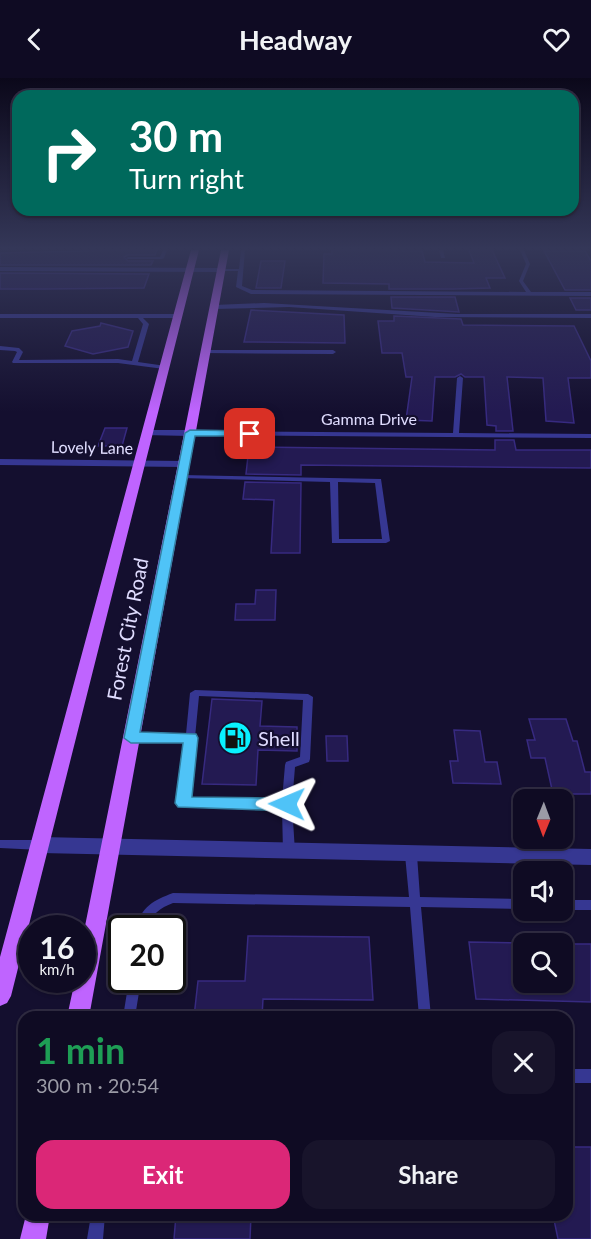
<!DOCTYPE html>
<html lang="en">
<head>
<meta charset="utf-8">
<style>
  :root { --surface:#0f0b23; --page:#18142b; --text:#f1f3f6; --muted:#9b9ba6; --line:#2f2b41; --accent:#db2777 }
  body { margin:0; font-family:Lato,sans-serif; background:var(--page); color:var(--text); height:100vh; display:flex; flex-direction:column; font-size:22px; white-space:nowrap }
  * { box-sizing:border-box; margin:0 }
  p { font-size:20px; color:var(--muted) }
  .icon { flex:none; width:33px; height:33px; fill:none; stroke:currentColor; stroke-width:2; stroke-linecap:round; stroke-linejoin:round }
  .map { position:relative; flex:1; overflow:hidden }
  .drawer { position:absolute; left:18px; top:933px; width:555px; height:210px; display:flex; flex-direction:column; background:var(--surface); border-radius:18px; box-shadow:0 2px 4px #0004,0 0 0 2px var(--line) }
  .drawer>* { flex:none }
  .guide { position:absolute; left:12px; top:12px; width:567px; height:126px; border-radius:18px; box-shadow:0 2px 4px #0004,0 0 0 2px var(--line); background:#00695c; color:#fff; overflow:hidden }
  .needle { width:39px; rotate:181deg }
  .tools { position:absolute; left:513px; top:711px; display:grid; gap:12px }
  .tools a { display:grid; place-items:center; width:60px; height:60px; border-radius:12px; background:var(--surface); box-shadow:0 2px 4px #0004,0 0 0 2px var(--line); font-size:30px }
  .speed { position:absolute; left:18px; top:837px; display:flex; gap:12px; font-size:30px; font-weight:700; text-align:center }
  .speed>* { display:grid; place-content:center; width:78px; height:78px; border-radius:50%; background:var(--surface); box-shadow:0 2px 4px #0004,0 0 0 2px var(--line); line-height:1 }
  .speed small { font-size:15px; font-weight:400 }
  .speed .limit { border:3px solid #111; border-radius:9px; background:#fff; color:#111 }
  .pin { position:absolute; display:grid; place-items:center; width:51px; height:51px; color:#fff; margin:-26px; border-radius:12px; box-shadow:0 3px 9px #0006 }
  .me { position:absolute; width:66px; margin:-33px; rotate:271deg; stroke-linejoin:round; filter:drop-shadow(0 0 4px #0008) }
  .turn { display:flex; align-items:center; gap:21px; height:126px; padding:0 18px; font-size:27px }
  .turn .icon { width:78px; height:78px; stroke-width:2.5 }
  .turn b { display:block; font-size:42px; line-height:51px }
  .round { display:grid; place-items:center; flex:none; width:63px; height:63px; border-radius:18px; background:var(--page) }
  .head { display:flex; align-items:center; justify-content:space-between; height:102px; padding:0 18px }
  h1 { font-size:36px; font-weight:700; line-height:45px; color:#1e9e55 }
  .action { display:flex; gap:12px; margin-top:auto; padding:12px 18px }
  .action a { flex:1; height:69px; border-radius:18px; background:var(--accent); color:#fff; font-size:24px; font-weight:700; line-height:69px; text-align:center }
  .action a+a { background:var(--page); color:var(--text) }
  header { display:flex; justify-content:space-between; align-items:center; height:78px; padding:0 18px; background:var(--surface); font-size:27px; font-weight:700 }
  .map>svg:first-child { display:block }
</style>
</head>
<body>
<header><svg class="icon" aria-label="back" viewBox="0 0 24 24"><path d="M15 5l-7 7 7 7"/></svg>Headway<svg class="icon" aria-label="heart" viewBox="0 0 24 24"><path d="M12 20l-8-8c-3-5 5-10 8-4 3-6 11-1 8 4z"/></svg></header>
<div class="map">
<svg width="591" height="1161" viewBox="0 0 591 1161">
  <rect width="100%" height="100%" fill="#140f2f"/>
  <path fill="#231a52" stroke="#372a80" stroke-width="1.5" d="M127,172H157L155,177H128L124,179L128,183H153L151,187H0V175Z
    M332,172L422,173L425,184L474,185L469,172H492L505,200H486L490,210L453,211H389V206L323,205L324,176H332Z
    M544,173H585L591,183V212H565Z
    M261,183H285L281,210H256Z
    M0,195L149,196L144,210L44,211H0Z
    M391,219H455L459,234L392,230Z
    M570,220H591V232H576Z
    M251,232L344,237L345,265L244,264Z
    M394,238L461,241L463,247L574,248L591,283V300H568L574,345L546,343L543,300L507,299L513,353H496V348L487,347L484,299H465L461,296L455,299H435L432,343L406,342L412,299H406L402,275H382L378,243H394Z
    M101,245L133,253L128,269L93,276L65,268L72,253L100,248Z
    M105,350H127L122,368H98Z
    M495,362H514L516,372H591V390L301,387V397L246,396L249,369L495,372Z
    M245,404L301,405L300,475H271L274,422L243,421Z
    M256,512H276L275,542H235L236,526H255Z
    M212,621L262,623L260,648L297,649V673L258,672L256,707L202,706Z
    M529,641H566L573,663H577L585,694H591V716H553L545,680H531L527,662H535Z
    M454,652L480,653L485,684H497L501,706L453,705L450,683H458Z
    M326,658H347L348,683H327Z
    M248,858L369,859L373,922L263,921L262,939H194L198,903H245Z
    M469,864L524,865V904H562V866H591V924L476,921Z
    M567,1069H591V1161H558L553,1137H567Z
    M176,1137H251L250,1161H174Z"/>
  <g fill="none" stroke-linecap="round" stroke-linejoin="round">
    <path fill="#363792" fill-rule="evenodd" d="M163,172H167L164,180L162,181H128L126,180L128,179H160Z
      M241,172H245L242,208L252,212L526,214L519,203L526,186L520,172H524L530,186L523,203L531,214H591V218L251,216L236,209L238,193H221L219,192L221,191H239Z
      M439,172H443L445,180H441Z
      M264,225L457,236H591V240L435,239L289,229L214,231L211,229L214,227Z
      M0,236H178L181,238L178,240H143L149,246L138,284L166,288L167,289L164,291L118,285H13L12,284L17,274L15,273L0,272V268L19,270L23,274L19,282L118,281L132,283L143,246L138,240H0Z
      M205,272H333L336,274L333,276L203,275L202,274Z
      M460,298L463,300L459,355L591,356V360L190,357L187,355L190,353L453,355L457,300Z
      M182,397L381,401L390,463L386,465H332L330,404L180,400V398ZM338,404L375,405L382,461H339Z
      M195,612L308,616L313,619L310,681L309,684L295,689L292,726L295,774L293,777L289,779L285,777L283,774L282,730L183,729L179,728L178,725L185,664L128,663L126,660L128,657L131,656H186L190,615ZM199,618L303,622L300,679L286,684L285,687L282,722L189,721Z
      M0,762H41L45,764L47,767L45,770L41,772L0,770Z
      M411,772L415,774L417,777L420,819L524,821V831L421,829L431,939H419L410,829L173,825C160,830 151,836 148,850H136C141,829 154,822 173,815L409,819L405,777L407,774Z
      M562,822H591V832H562Z
      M129,902H141L135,939H123Z
      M567,991H591V1005H567Z
      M91,1137H105L103,1161H87Z"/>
    <path fill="#363792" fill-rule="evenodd" d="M0,189L221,190L225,192L221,194L0,193Z
      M147,352H190L195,355L190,358L143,357V353Z
      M0,381L184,383L190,386L184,389L0,387Z"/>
    <path fill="#363792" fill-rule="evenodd" d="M41,759L591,771V787L41,775L35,772L32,767L35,762Z"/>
    <path fill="#bf64ff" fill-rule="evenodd" d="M191,172H199L11,918L7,925L0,928V879Z
      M221,172H229L89,939H67L75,902H82V863Z
      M26,1137H50L46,1161H20Z"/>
  </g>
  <linearGradient id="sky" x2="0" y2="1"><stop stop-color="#0b081a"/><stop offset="0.51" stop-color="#343758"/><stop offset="1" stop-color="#343758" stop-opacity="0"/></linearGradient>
  <rect width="591" height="334" fill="url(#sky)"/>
  <path fill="#4fc3f7" stroke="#337fa1" stroke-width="1.5" d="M190,352L250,353L255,356L250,358H195L140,654L196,656L198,660L192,719L287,720L295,726L287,733L178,729L175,725L183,665H131L124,660L185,355Z"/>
  <defs>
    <symbol id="fuel-disc" viewBox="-11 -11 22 22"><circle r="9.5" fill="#09f1ff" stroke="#140f2f"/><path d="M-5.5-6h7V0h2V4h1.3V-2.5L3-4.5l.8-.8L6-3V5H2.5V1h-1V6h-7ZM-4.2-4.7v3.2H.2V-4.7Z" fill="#111"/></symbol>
  </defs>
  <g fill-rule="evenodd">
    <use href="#fuel-disc" x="216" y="641" width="38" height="38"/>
  </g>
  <g text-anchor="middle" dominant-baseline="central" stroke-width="4.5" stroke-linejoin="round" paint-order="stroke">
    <g font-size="16" fill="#e0ddff" stroke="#140f2f">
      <text x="369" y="340">Gamma Drive</text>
      <text transform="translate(92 369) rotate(1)">Lovely Lane</text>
    </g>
    <g font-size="20" fill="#e0ddff" stroke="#140f2f">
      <text transform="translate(127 551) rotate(-79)">Forest City Road</text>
    </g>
    <g font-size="20" fill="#e0ddff" stroke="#140f2f" text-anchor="start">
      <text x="258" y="660">Shell</text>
    </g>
  </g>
</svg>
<div class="tools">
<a><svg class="needle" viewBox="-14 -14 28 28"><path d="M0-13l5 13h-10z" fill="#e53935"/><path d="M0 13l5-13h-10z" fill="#9b9ba6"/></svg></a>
<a><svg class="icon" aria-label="sound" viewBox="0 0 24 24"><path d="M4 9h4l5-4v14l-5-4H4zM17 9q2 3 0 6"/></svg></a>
<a><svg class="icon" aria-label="search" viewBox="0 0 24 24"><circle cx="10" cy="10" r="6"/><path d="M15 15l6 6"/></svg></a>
</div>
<div class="speed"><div>16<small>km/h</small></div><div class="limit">20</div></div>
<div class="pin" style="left:250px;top:356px;background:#d93025"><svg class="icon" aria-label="arrive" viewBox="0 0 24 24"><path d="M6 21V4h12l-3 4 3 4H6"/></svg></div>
<svg class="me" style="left:287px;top:726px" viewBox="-20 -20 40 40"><path d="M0-17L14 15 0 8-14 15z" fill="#4fc3f7" stroke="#fff" stroke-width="4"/></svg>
<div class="guide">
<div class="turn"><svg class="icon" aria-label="right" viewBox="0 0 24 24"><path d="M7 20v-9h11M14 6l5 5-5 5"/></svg><div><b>30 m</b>Turn right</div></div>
</div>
<section class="drawer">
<div class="head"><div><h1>1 min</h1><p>300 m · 20:54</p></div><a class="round"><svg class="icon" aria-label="close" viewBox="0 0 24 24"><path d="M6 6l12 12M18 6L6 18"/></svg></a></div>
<div class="action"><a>Exit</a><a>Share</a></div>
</section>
</div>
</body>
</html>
